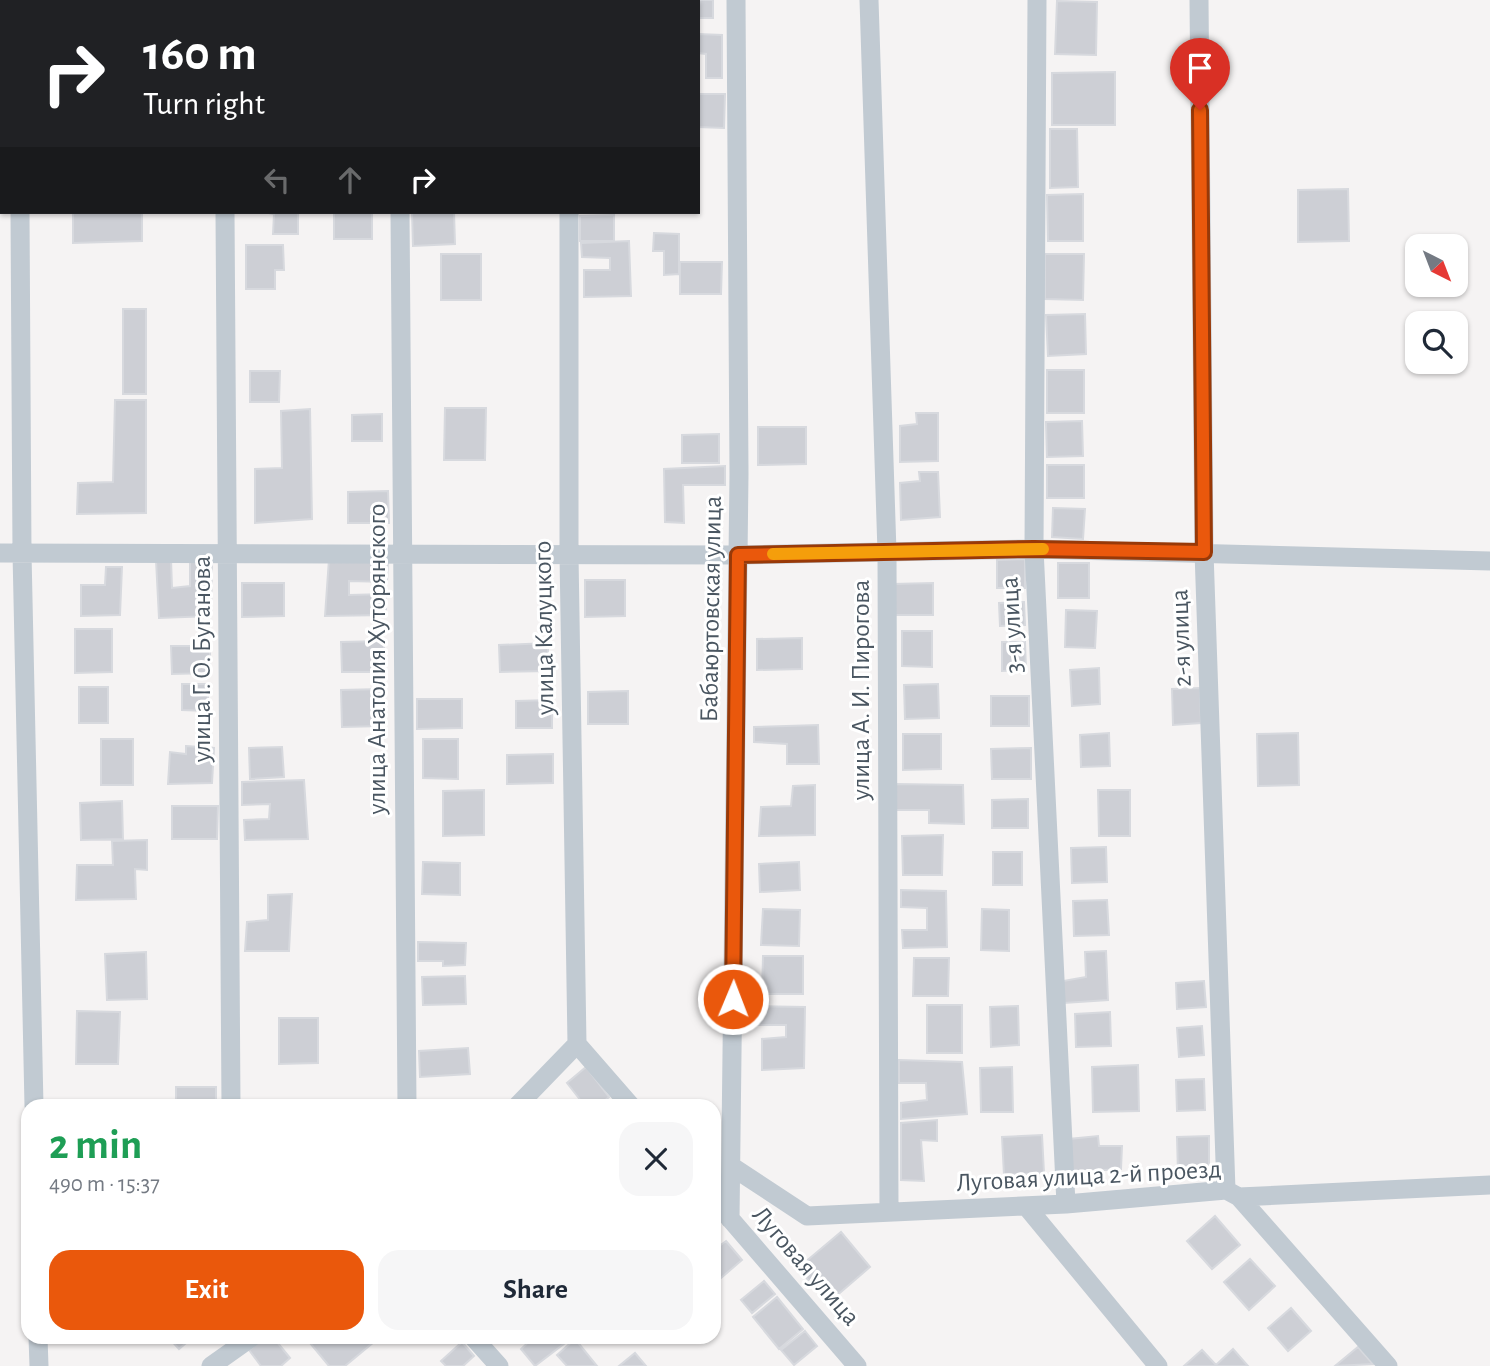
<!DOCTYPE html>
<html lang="en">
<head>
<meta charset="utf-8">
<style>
  :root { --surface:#fff; --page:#f6f6f7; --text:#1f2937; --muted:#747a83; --accent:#ea580c }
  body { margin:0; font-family:"Alegreya Sans",sans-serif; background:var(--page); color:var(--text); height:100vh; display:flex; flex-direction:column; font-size:26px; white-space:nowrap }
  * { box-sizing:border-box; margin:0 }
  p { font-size:23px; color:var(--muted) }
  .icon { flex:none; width:38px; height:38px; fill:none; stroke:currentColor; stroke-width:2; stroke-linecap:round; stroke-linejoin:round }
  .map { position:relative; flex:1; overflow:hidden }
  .side { position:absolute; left:21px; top:1099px; width:700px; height:245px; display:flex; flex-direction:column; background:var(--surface); border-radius:21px; box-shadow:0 2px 5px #0004 }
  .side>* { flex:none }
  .hud { position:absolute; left:0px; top:0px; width:700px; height:214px; box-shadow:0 2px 5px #0004; background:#202124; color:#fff; overflow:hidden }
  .needle { width:46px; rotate:138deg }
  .fabs { position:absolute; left:1405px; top:234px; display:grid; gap:14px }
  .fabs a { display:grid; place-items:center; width:63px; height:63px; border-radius:14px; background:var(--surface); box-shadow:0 2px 5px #0004; font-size:35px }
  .pin { position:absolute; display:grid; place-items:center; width:60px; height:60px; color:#fff; margin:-72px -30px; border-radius:50% 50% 50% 0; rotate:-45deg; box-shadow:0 0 7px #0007 }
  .pin .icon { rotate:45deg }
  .me { position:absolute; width:77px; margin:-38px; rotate:1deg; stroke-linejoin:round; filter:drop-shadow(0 0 5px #0008) }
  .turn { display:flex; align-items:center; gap:24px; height:147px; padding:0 28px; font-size:32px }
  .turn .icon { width:91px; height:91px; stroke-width:2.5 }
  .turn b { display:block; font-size:49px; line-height:60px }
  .lanes { display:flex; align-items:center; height:66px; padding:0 28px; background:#0003; justify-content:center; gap:35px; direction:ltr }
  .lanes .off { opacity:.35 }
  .round { display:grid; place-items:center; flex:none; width:74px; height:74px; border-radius:21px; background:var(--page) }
  .headline { display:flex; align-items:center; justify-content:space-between; height:119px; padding:0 28px }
  h1 { font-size:42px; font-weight:700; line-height:52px; color:#1e9e55 }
  .button { display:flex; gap:14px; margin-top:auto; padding:14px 28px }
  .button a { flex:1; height:80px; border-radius:21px; background:var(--accent); color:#fff; font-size:28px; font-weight:700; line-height:80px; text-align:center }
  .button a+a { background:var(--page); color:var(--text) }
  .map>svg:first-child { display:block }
</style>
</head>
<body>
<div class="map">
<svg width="1490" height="1366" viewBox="0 0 1490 1366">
  <rect width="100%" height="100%" fill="#f5f3f3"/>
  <path fill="#cdcfd5" stroke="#d7d9de" stroke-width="2" d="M676,0H713V18H698V2Z
    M1057,1L1097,2L1096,55L1055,54Z
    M698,34L722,35V78H706V54L698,53Z
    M1115,72V125H1052V73Z
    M698,94H725L724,128L698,127Z
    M1050,129H1077L1078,187L1050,188Z
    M1348,189L1349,241L1298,242V190Z
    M1083,194V241H1048L1047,195Z
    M73,212H142V241L73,243Z
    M263,212H298V234H273L274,214Z
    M334,212H372V239H334Z
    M412,212H454L455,244L413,246Z
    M614,215V241H580V216Z
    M654,233L679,234V274L664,275V251H653Z
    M629,241L631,296L584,297V270H610V258L582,257L581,243Z
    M246,245H283L284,270H275V289H246Z
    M441,254H481V300H441Z
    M1045,254H1084L1083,300L1045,299Z
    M680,262H722L721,294H680Z
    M123,309H146V394H123Z
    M1085,314L1086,354L1048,356L1046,315Z
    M1047,370H1084V413H1047Z
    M250,371H280L279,402H250Z
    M115,400H146V513L77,514L78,483L113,482Z
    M445,408H486L485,460H444Z
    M310,409L312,519L255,523V469L282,468L281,411Z
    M916,413H938V461L900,462V426L917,424Z
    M382,414V441H352V415Z
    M1082,421L1083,456L1047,457L1046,422Z
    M758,427H806V464L758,465Z
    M719,434V463H682V435Z
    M1047,465H1084V498H1047Z
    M725,466V485H683L684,523L665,522L664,469Z
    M919,472H938L940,517L901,520L900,483L920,481Z
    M388,491L389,523H348V492Z
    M1053,508L1085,509L1083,539L1052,537Z
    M171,559L172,588L190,586V561H212L211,616L159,618L156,560Z
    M329,559H388L387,582L349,581V595L386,594V615L325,616Z
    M1025,559V588H997V560Z
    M1058,563H1089V598H1058Z
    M106,567H122L120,615L81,616V585H105Z
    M585,580H625V616L585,617Z
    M242,583H284V616L242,617Z
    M933,583V615H893V584Z
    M1024,602L1025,625L1000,626L999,603Z
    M1066,610L1097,611L1095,648L1065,647Z
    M75,629H112V672L75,673Z
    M902,631H932V667L902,666Z
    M802,638V669L757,670V639Z
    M384,641V672H342L341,642Z
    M1002,642H1025L1026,670L1002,671Z
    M548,643V671L500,672L499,645Z
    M171,646H210V673L172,674Z
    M1099,668L1100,704L1072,706L1070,670Z
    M182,684H208V711L182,710Z
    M938,684L939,718L905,719L904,685Z
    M79,687H108V723H79Z
    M1200,688L1201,723L1173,725L1172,689Z
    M382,689L383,726L342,727L341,690Z
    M628,691V724H588V692Z
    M991,696H1029V726H991Z
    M417,699H462V728L417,729Z
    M552,700V728H516V701Z
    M818,725L819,764H787V744L754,742V727Z
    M1109,733L1110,766L1081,767L1080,735Z
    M1298,733L1299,785L1258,786L1257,734Z
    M903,734H941V769L903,770Z
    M101,739H133V785H101Z
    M423,739H458V779L423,778Z
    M186,746L214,748L212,783L168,784L170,752L186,754Z
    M282,747L284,777L250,779L249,748Z
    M1031,748V779H992L991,749Z
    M553,754V783L507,784V755Z
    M304,780L308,839L245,840L244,820L269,819L270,804L242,805V782Z
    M894,784L963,785L964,824L929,823V810H893Z
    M815,785V835L759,836L761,807L791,806L793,786Z
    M484,790V835L443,836V791Z
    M1098,790H1130V836H1099Z
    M1028,799V828H992V800Z
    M122,801L123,839L81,840L80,803Z
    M172,806H218L217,839H172Z
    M943,835L942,875H903L902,836Z
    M147,840V870L135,869L136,899L76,900L77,865H113L112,841Z
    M1106,847L1107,882L1072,883L1071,848Z
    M993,852H1022V885H993Z
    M423,862L460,863V895L422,894Z
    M799,862L800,890L760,892L759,864Z
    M901,890L946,891L947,947L903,948L902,930H927V908L901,907Z
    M292,894L289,951H245L247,922L268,920V895Z
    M1107,900L1109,935L1074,936L1073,901Z
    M763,909L800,910L799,946L761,945Z
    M982,909L1009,910V951L981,950Z
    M418,942L466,943L465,965L443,966V961H418Z
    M1106,951L1108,1000L1064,1003L1063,981L1086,977L1085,952Z
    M146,952L147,999L107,1000L105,954Z
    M763,956H803V994H762Z
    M914,958H949L948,996H913Z
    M465,976L466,1004L423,1005L422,977Z
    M1204,981L1206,1007L1177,1009L1176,983Z
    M927,1005H962V1053H927Z
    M755,1006L805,1007L804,1068L762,1070V1039L786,1037V1025H754Z
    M1018,1006L1019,1045L991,1047L990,1007Z
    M77,1011L120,1012L118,1064H76Z
    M1110,1012L1111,1046L1076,1047L1075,1014Z
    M279,1018H318V1063L279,1064Z
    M1202,1026L1204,1055L1179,1057L1177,1028Z
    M468,1048L470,1074L420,1077L419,1051Z
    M899,1060L962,1062L967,1114L901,1119V1103L927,1100L926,1083H899Z
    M1138,1065L1139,1111L1093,1112L1092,1067Z
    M586,1067L609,1097L598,1106H585L567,1083Z
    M1012,1067L1013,1112H981L980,1068Z
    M1204,1079L1205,1110L1177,1111L1176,1080Z
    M176,1087H216V1106H176Z
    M937,1120V1141L921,1140L924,1181L901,1180V1123Z
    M1042,1135L1044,1173L1004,1175L1002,1137Z
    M1098,1136L1099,1146H1122L1121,1169L1070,1172L1069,1139Z
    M1209,1136V1172L1178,1173L1177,1137Z
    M1215,1216L1240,1245L1212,1269L1187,1241Z
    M841,1232L870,1267L828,1303L798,1268Z
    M726,1241L742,1260L714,1284V1250Z
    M1250,1259L1275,1286L1249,1310L1224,1282Z
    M764,1281L775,1294L752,1313L741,1300Z
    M777,1297L803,1329L779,1349L753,1317Z
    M1291,1308L1311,1331L1288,1351L1268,1328Z
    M805,1331L817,1346L794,1365L781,1350Z
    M168,1337H193L179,1349Z
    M265,1337H273L290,1358L281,1366H261L249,1350Z
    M305,1337H380L345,1366H329Z
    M534,1337H560L565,1343L535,1366L521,1349Z
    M575,1339L597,1366H567L557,1355Z
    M462,1342L474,1356L463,1366H446L441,1361Z
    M1358,1347L1373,1364L1335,1366Z
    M1233,1349L1248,1366H1184L1202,1350L1216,1365Z
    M635,1353L646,1366H619Z"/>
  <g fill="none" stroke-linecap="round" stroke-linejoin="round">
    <path stroke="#c1cad2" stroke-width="19" d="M18,0V2
      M223,0V2
      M398,0V2
      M568,0V2
      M869,0L887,552L889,1212
      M1037,0L1034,549L1066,1204
      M1199,0L1204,552L1226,1190
      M20,212L22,553L34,1106
      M225,212L231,1106
      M400,212L407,1106
      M569,212V555L577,1044
      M0,553L738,555L1034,549L1490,561
      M577,1044L631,1106
      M517,1106L577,1044
      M731,1166L807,1216L1066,1204L1226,1190L1239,1197L1388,1366
      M1239,1197L1490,1185
      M714,1200L857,1366
      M1026,1206L1158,1366
      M730,1219L739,474L736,0
      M38,1337L39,1366
      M473,1337L499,1366
      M211,1366L252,1337"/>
  </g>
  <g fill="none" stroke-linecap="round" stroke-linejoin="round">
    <defs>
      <path id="route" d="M733,999L738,555L1034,549L1204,552L1200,110"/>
    </defs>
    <use href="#route" stroke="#983908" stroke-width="18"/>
    <use href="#route" stroke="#ea580c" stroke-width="12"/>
    <path stroke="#f59e0b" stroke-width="12" d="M773,554L1043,549"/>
  </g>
  <g text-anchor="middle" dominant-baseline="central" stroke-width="6" stroke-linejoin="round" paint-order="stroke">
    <g font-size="26" fill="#4a5661" stroke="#fff">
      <text transform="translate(711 609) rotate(-89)">Бабаюртовская улица</text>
      <text transform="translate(1012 625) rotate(-93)">3-я улица</text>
      <text transform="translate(544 628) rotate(-91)">улица Калуцкого</text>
      <text transform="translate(1181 638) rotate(-92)">2-я улица</text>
      <text transform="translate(202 659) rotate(-90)">улица Г. О. Буганова</text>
      <text transform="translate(377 659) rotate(-90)">улица Анатолия Хуторянского</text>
      <text transform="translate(861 690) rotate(-90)">улица А. И. Пирогова</text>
      <text transform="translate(1089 1176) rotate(-3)">Луговая улица 2-й проезд</text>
      <text transform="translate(806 1266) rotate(49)">Луговая улица</text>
    </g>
  </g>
</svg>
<div class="fabs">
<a><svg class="needle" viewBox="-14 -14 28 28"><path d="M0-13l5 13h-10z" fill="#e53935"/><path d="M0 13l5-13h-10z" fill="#747a83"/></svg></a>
<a><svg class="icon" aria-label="search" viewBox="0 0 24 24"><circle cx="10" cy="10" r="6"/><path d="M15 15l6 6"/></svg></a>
</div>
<div class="pin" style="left:1200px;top:110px;background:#d93025"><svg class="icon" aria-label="arrive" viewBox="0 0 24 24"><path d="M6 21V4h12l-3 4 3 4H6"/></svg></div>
<svg class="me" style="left:733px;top:999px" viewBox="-20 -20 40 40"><circle r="17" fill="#ea580c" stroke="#fff" stroke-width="3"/><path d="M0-11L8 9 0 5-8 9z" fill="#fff"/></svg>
<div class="hud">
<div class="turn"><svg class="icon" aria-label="right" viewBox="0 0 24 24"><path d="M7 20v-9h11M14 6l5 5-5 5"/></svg><div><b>160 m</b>Turn right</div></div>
<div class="lanes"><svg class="icon off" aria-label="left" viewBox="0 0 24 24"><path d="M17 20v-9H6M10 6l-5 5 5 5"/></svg><svg class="icon off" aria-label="ahead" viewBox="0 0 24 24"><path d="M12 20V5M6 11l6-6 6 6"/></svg><svg class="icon" aria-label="right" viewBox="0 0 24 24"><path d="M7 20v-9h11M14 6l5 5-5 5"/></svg></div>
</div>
<section class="side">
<div class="headline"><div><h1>2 min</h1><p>490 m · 15:37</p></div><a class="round"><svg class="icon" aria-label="close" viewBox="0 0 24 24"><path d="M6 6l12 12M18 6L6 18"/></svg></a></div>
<div class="button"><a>Exit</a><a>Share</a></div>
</section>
</div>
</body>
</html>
